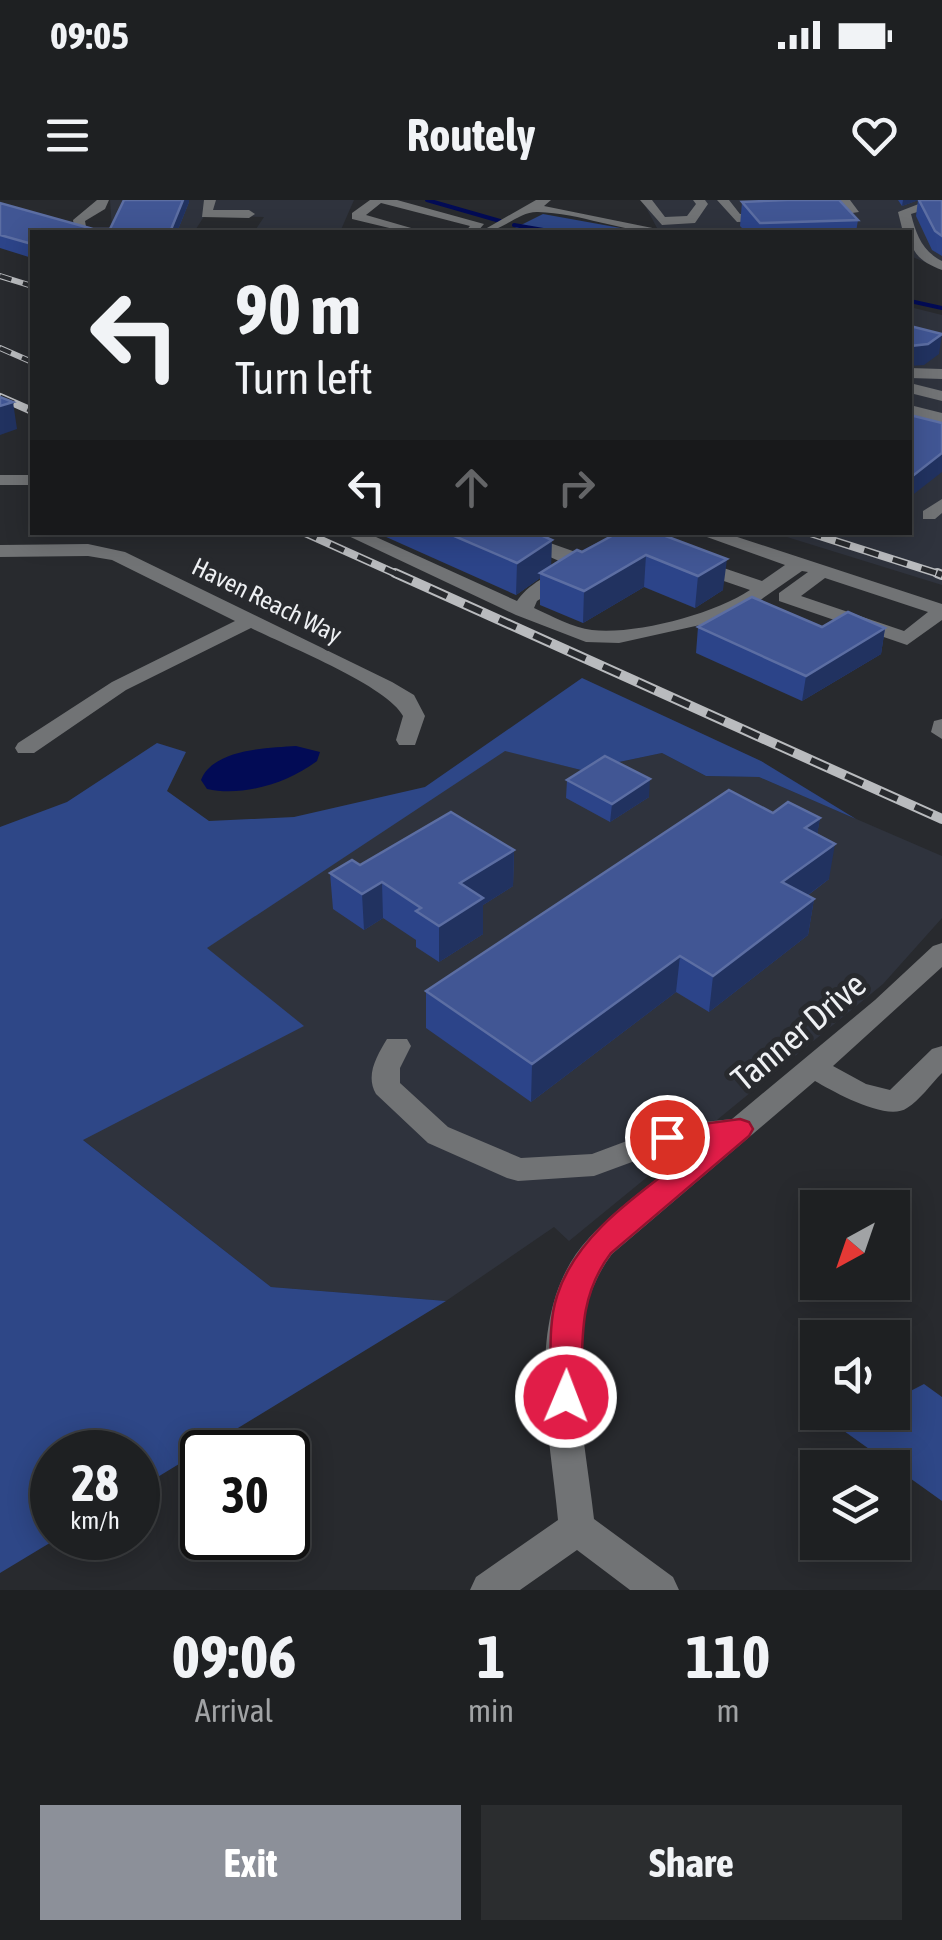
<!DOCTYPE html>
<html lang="en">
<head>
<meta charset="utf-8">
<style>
  :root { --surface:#1e2022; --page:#2b2d2f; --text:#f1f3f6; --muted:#a1a3a5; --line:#3c3e40; --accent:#8c9099 }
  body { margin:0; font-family:"Asap Condensed",sans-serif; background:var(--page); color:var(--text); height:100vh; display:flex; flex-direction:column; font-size:38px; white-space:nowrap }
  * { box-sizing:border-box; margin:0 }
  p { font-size:32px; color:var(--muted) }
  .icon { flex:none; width:55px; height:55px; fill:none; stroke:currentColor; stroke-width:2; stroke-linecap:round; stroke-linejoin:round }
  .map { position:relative; height:1390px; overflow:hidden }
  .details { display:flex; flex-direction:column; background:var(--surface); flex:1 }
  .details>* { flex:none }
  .top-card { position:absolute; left:30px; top:30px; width:882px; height:305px; border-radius:0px; box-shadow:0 5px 25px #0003,0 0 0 2px var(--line); background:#1e2022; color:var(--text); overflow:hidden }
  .needle { width:65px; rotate:220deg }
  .fabs { position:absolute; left:800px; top:990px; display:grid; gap:20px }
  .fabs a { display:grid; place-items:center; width:110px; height:110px; border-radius:0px; background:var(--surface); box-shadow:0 5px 25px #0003,0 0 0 2px var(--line); font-size:50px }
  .speed { position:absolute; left:30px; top:1230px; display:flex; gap:20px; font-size:50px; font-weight:700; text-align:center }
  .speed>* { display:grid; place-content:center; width:130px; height:130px; border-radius:50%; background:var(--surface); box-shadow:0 5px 25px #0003,0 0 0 2px var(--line); line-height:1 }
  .speed small { font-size:25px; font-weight:400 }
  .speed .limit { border:5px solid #111; border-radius:15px; background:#fff; color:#111 }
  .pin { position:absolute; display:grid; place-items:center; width:85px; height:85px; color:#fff; margin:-42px; border:5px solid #fff; border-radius:50%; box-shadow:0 2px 10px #0007 }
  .me { position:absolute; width:110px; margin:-55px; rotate:1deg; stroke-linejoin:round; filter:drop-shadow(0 0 8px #0008) }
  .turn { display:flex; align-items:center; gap:35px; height:210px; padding:0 40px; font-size:45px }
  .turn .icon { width:130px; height:130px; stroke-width:2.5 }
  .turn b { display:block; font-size:70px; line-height:85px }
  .lanes { display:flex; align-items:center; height:95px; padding:0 40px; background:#0003; justify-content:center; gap:50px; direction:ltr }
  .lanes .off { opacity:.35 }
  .eta { display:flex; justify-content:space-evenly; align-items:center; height:170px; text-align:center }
  .eta b { font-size:60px; font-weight:700; line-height:70px }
  .button { display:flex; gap:20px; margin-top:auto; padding:20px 40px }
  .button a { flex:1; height:115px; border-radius:0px; background:var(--accent); color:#fff; font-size:40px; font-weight:700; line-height:115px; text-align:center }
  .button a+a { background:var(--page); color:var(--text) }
  .status { display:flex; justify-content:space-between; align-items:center; height:70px; padding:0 50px; background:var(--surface); direction:ltr }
  .status svg { height:28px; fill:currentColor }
  header { display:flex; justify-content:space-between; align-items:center; height:130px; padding:0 40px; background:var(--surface); font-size:45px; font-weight:700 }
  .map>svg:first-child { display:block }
</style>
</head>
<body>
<div class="status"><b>09:05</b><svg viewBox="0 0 49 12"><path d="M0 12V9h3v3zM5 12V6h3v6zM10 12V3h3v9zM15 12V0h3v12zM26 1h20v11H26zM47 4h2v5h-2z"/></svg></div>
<header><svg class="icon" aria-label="menu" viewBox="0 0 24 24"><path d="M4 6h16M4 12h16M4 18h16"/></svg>Routely<svg class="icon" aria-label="heart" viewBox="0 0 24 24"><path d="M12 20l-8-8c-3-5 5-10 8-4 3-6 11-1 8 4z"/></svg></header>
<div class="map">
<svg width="942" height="1390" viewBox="0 0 942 1390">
  <rect width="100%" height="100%" fill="#282a2e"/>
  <path fill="#2f333d" d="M110,0H354L340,32H254L264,17L205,15L194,32H98L112,28Z
    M642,0H942V69L910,56V32H672L657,28Z
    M910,107L942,115V385L774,333L910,332Z
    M505,550L581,570L662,553L706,576L759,577L942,656V718L883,784L569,1041L554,1027L446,1101L271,1087L82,939L303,826L206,748Z"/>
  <path fill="#2e4787" d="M543,14L643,32H507Z
    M582,478L761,561L856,619L759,577L706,576L662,553L581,570L505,551L207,748L304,826L83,940L271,1087L446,1101L138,1289V1252H52V1338H58L0,1373V627L67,602L157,543L186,552L167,591L209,621L294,617L425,587Z
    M924,1184L942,1197V1301L837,1226L866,1213L892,1212L893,1200Z"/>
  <path fill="#020b55" d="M296,546L320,552L317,561C288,583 243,597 207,589L201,580C213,549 267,548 296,546Z"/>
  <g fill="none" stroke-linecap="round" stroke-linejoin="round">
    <path stroke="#020b55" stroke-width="4" d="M427,0L500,21
      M514,25L555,32
      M910,101L942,108"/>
    <path fill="#717375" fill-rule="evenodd" d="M97,0H109L105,9L85,21L87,32H75L73,20Z
      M204,0H216L213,10H249L255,14L249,18L202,17Z
      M370,0H397L484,24L477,32H465L470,26L381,3L366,15L425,32H406L352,19V13Z
      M536,0H551L544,6L672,32C627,35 583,13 538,12C518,11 502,33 480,32Z
      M640,0H652L665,17L687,16L696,4L693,0H705L708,4L695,23L662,25Z
      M717,0H729L740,14L793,13L782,0H794L808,16L802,20L737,22Z
      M838,0H850L859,12L818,18V12L845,9Z
      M929,0H942V9L936,6L911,14C916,34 922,51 942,61V70C923,63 910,54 910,32H903L898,12Z
      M910,168L942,169V179L910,178Z
      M910,183L942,191V201L910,193Z
      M910,205L942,213V223L910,215Z
      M0,275H32V285H0Z
      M942,299V313L935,319H923V311Z
      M340,332H365L517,401C526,386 557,366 575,369V377L537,401L534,408C552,416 573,428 592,430C635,435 714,414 750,390L686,368V360H700L762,381L785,365L693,332H722L942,404V420L907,445L779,401V393L808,372L802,371L756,403L709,423L619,443L586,442L516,415ZM825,378L928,412L904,431L801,396Z
      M493,332H519L601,361L589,368H575Z
      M88,344L125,352L392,482L414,495L425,516L415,545H399L396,540L403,516C388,486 285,445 251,428L126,490L34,553H18L15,548L18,543L112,482L235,421L112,360L88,356L0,357V345Z
      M942,519V539L931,532L934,521Z
      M942,743V767L833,866L866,884L890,890L932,849L942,846V873C931,884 920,900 907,908C887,922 834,892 815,881L612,1054C557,1127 585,1235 594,1319L673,1377L679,1390H630L577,1350L520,1390H470L476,1377L558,1320C550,1231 521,1111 589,1038C621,1003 665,974 701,944L670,948L594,976L518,981L507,978L428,943L376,894C365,875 377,856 387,839H407L411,846L400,868V883L448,927L521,958L592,954L667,926L732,919L875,800L933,746Z"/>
    <defs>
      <path id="rail-far2" d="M0,76L32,86
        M0,148L32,162"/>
      <path id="rail-far1" d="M0,197L32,211
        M303,332L401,376
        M807,332L942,375"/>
      <path id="rail" d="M395,373L942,619
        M937,373L942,375"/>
    </defs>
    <use href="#rail-far2" stroke="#b9bbbe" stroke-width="6"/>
    <use href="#rail-far1" stroke="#b9bbbe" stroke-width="8"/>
    <use href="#rail" stroke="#b9bbbe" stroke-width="10"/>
    <use href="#rail-far2" stroke="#282a2e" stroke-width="4" stroke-dasharray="12" stroke-linecap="butt"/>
    <use href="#rail-far1" stroke="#282a2e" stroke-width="5" stroke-dasharray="15" stroke-linecap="butt"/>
    <use href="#rail" stroke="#282a2e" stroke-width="6" stroke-dasharray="19" stroke-linecap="butt"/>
  </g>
  <path fill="#2c4489" d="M898,0H942V56L932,50L916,16L918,0L902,6Z
    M189,2L177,32H32V58L0,48V3L93,29H110Z
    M742,2L858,20L856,32H746L740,26Z
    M375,332H534L551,366L619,332L723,390L695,408L644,387L583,423L540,405V378L516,395Z
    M698,427H822L885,428L881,454L802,501L696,453Z
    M567,580L649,597L610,622L566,598Z
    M773,613L820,618L817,634L829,679L807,696L814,699L808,735L709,812L676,792L531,902L426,828V791Z
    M514,650L513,686L483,705V734L439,762L416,747V740L383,718L364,730L333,709L330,673L360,665Z"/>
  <path fill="#213260" d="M183,0H189V2L177,32H170Z
    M903,0H919L902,6Z
    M942,134L939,154L924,165L910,166V146Z
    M13,202L17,229L0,235V206Z
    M942,253V272L910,297V278Z
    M552,340L551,371L540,373V378L516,395L517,363Z
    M646,355L644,387L583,423L584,391Z
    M727,359L723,390L695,408L698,376Z
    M885,428L881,454L802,501L806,476Z
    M650,579L649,597L610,622L612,604Z
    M820,618L814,653L805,628Z
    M835,644L829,679L777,718L782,682Z
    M514,650L513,686L483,705V734L439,762V726L460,683Z
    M382,682L383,718L364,730L362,694Z
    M814,699L808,735L709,812L713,776Z
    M680,756L676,792L531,902L532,864Z"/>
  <path fill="#415694" stroke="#5c6ea3" stroke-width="2.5" d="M124,0H183L170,32H32V44L0,35V3L93,29H110Z
    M787,0H839L858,20L760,23L742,2Z
    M919,0H942V36L935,31Z
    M910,126L942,134L928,144L910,146Z
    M0,197L13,202L0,206Z
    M910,215L942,223V253L910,278Z
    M445,332H534L552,340L517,363Z
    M619,332H655L727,359L698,376L646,355L584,391L540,373L577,350L582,352Z
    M752,397L822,427L848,412L885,428L806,476L698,427Z
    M605,556L650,579L612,604L567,580Z
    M729,590L773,613L788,602L820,618L805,628L835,644L782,682L814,699L713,776L680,756L532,864L426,791Z
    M451,612L514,650L460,683L483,698L439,726L416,711L421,708L382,682L362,694L330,673L352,660L360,665Z"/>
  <path fill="#e11d48" stroke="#92132f" stroke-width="2.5" d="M740,919L749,922L753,929L749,936L611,1053C577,1098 583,1143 581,1197L577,1206L566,1210L554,1206L550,1197C552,1166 547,1126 557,1096C578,1028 652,986 705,943L667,947L658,944L654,937L658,930Z"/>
  <g text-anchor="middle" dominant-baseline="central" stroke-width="10" stroke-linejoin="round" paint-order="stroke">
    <g font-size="25" fill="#eef0f3" stroke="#282a2e">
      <text transform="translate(267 400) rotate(26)">Haven Reach Way</text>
    </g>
    <g font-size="35" fill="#eef0f3" stroke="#282a2e">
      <text transform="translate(798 831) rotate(-40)">Tanner Drive</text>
    </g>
  </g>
</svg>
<div class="fabs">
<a><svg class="needle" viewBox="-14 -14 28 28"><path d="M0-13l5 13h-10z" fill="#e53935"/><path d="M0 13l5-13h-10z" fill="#a1a3a5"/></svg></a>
<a><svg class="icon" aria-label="sound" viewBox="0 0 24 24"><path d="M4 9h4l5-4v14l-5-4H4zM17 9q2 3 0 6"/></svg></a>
<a><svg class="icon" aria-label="layers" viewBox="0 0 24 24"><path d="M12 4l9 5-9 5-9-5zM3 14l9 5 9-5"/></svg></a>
</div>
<div class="speed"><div>28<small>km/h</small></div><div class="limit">30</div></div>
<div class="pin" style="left:667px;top:937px;background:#d93025"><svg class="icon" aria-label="arrive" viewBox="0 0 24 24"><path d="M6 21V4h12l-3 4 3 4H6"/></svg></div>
<svg class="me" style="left:566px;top:1197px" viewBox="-20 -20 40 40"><circle r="17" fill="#e11d48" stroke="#fff" stroke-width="3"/><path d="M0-11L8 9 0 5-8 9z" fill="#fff"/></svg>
<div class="top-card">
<div class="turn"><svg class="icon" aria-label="left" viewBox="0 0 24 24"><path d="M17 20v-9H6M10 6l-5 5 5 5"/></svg><div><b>90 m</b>Turn left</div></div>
<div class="lanes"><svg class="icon" aria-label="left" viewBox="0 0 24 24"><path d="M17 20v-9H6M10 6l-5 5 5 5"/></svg><svg class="icon off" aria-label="ahead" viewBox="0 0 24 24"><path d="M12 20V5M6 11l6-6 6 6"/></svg><svg class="icon off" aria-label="right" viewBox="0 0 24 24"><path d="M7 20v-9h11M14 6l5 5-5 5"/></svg></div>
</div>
</div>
<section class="details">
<div class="eta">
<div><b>09:06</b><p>Arrival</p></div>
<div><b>1</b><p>min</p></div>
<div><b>110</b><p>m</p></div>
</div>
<div class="button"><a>Exit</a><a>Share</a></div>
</section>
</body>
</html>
